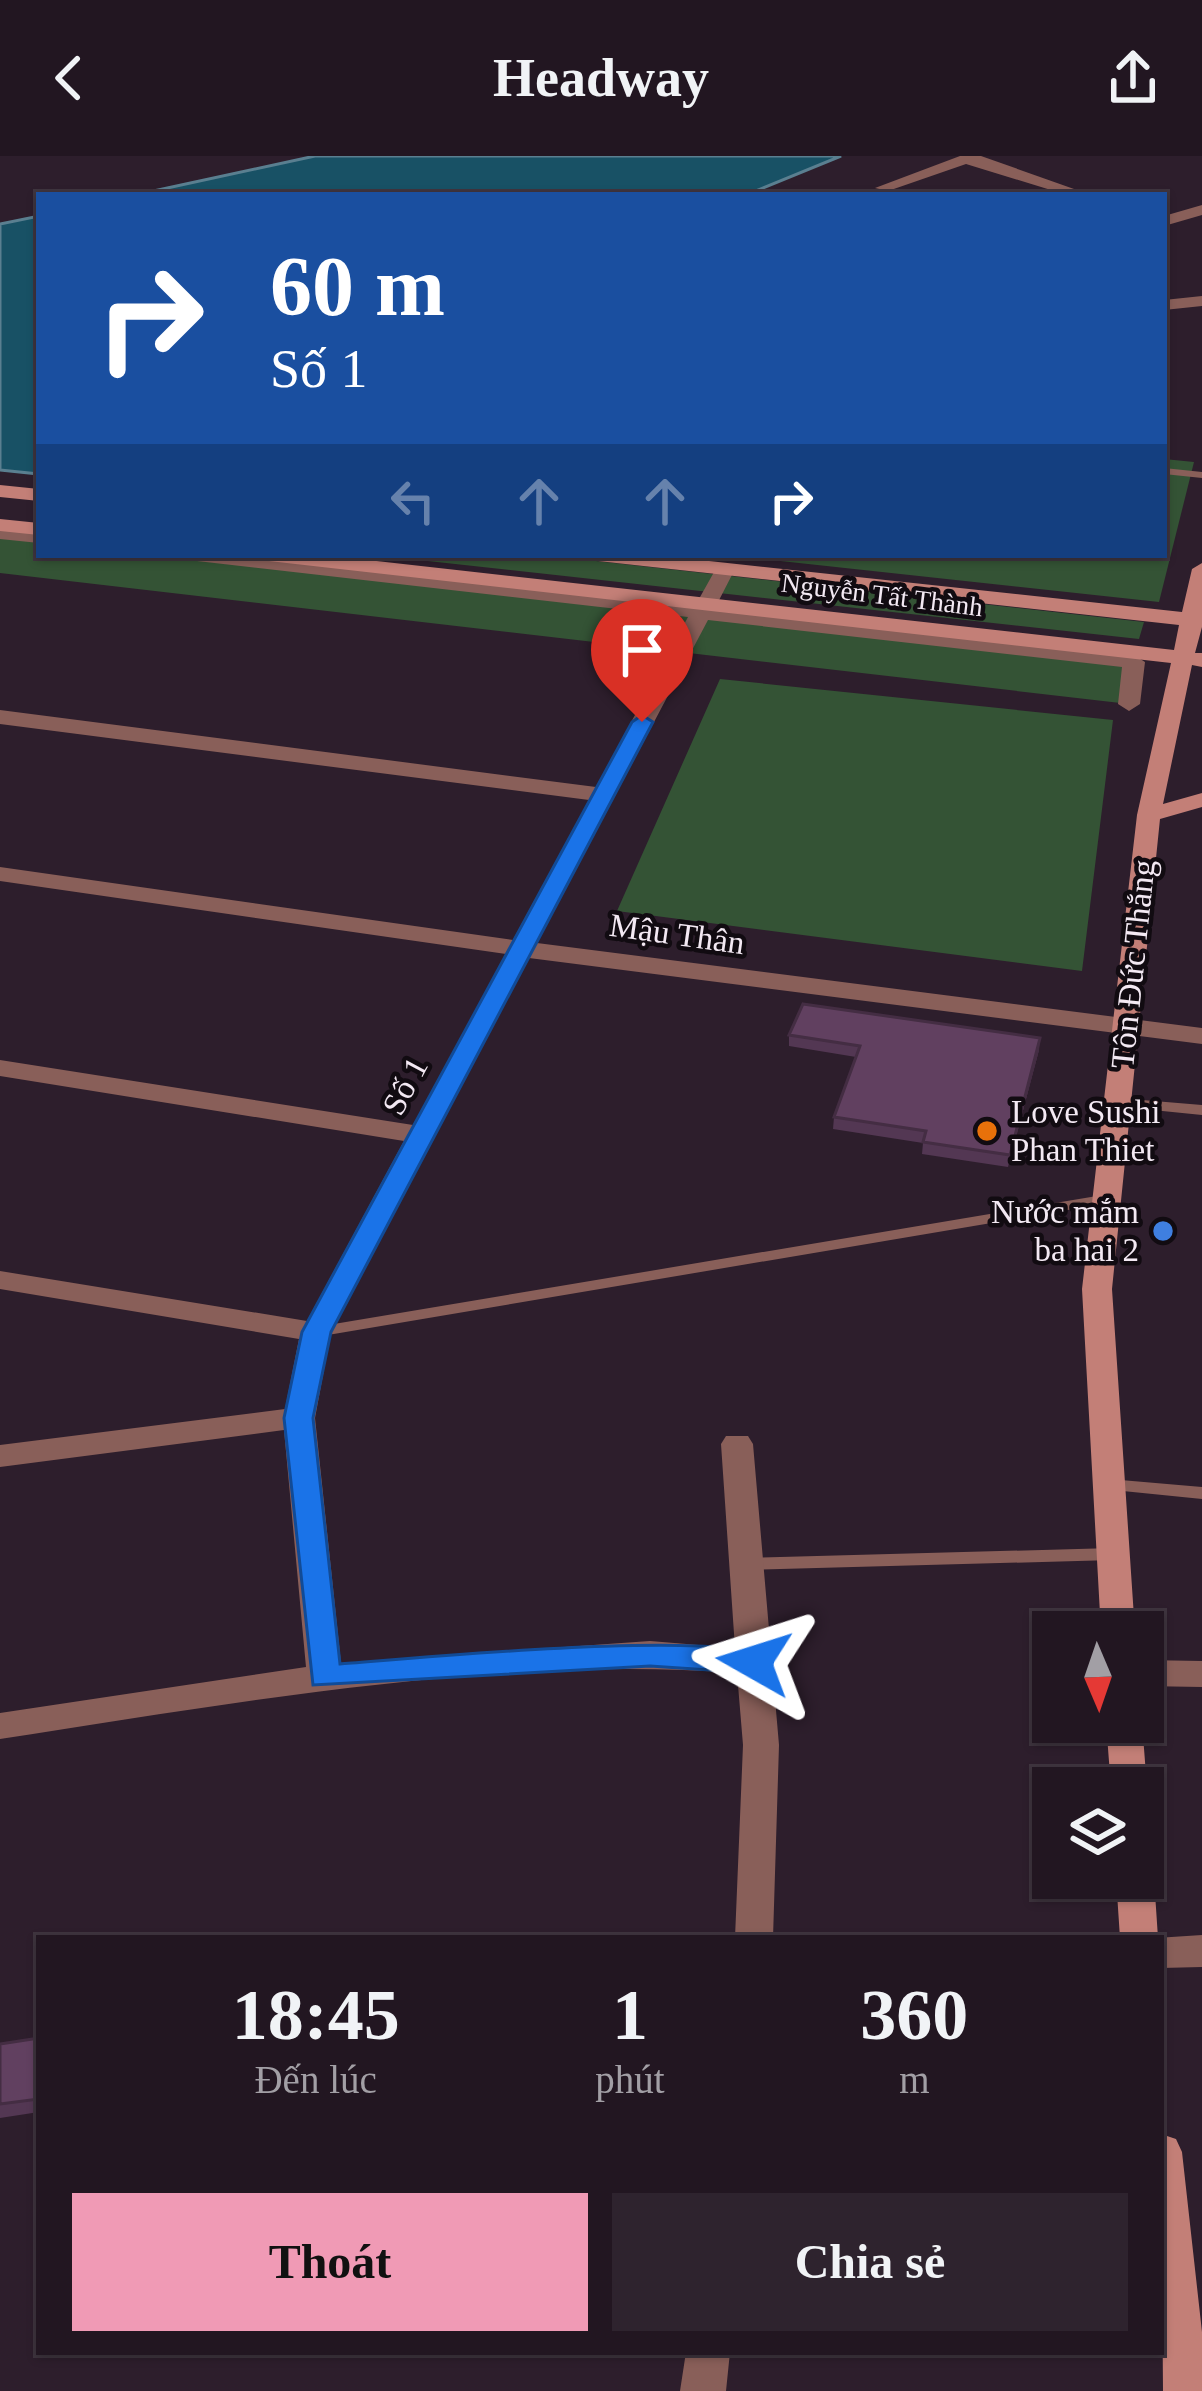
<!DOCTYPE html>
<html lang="vi">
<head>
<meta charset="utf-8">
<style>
  :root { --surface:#221621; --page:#2e232e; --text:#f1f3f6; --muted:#a29fa5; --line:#3f353f; --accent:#f09ab5 }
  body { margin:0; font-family:"Times New Roman",serif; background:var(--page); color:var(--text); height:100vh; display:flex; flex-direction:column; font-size:45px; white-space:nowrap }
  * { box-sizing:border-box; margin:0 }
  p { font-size:39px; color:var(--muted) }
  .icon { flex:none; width:66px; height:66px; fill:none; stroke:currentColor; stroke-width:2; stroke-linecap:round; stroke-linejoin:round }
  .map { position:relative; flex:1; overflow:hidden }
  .panel { position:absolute; left:36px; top:1779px; width:1128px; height:420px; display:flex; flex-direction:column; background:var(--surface); border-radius:0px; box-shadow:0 3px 9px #0004,0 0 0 3px var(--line) }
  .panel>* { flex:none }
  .hud { position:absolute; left:36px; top:36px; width:1131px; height:366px; border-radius:0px; box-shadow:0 3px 9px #0004,0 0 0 3px var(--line); background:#1a4fa0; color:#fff; overflow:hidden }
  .needle { width:78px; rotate:178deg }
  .buttons { position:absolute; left:1032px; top:1455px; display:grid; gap:24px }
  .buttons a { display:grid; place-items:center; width:132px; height:132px; border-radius:0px; background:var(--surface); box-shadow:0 3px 9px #0004,0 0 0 3px var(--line); font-size:60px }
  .pin { position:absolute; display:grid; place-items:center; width:102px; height:102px; color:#fff; margin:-123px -51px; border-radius:50% 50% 50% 0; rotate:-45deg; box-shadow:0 0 12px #0007 }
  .pin .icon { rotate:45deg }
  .me { position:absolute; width:132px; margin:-66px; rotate:276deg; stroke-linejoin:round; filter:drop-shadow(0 0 9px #0008) }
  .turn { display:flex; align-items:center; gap:42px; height:252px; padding:0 36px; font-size:54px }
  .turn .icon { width:156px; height:156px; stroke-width:2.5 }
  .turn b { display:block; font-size:84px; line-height:102px }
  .lanes { display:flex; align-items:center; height:114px; padding:0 36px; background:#0003; justify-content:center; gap:60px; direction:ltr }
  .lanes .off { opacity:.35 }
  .eta { display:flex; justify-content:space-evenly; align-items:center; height:204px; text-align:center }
  .eta b { font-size:72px; font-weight:700; line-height:84px }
  .cta { display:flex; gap:24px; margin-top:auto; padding:24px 36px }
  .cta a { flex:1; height:138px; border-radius:0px; background:var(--accent); color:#111; font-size:48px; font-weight:700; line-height:138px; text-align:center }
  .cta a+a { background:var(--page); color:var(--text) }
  header { display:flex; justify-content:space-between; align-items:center; height:156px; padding:0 36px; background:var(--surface); font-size:54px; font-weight:700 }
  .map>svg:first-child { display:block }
</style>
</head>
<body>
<header><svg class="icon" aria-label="back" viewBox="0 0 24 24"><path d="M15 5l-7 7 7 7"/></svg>Headway<svg class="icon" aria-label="share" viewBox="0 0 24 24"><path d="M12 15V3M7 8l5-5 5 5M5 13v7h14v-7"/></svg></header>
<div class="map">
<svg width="1202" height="2235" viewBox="0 0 1202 2235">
  <rect width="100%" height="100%" fill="#2d1e2c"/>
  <path fill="#345335" d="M1164,303L1194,306L1159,446L735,400L1164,399Z
    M0,377L39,381V399H197L1134,506L1129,548L0,417Z
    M373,399H542L1144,466L1139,483Z
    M720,523L1113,564L1082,815L617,755Z"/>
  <path fill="#185165" stroke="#5a7f90" stroke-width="3" d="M315,0H841L746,39H135Z
    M39,60V318L0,314V68Z"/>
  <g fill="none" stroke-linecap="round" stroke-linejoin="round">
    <path fill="#895f59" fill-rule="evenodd" d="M1164,312L1202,316V322L1164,318Z
      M1118,942L1202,949V959L1113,950L1110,947Z
      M1103,1039L1111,1044L1109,1047L316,1181L308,1176L316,1171Z
      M1109,1323L1202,1331V1343L1103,1333L1100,1329L1103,1325Z
      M1113,1392L1120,1393L1122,1398L1120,1403L1113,1404L747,1414L740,1413L738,1408L740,1403L747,1402Z"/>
    <path fill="#895f59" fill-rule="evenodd" d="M960,0H981L1091,39H1067L966,8L888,35L875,32Z
      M1202,49V59L1164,70V60Z
      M1202,140V150L1164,154V144Z
      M0,371L39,375V387L0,383Z
      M187,399H251L695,450L718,409L725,407L735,413L715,452L1134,499L1145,506L1140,548L1129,555L1118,548L1122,511L708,464L537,787L1202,872V888L529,802L331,1176L315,1262L341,1507L650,1485L735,1492L721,1288L726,1280H748L753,1288L779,1589L773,1782H735L743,1589L737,1517C497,1499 237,1547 0,1583V1557L306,1511L284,1274L0,1311V1289L285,1253L299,1183L0,1133V1115L307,1165L404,985L0,920V904L413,969L506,798L0,725V711L513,784L589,644L0,568V554L596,631L688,461L197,405Z
      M1143,1504L1202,1505V1531L1143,1530Z
      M1202,1779V1811L1161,1812V1782H1156Z
      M686,2196H730L726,2235H680Z"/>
    <path fill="#c37f77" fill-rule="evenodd" d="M0,329L39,333V345L0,341Z
      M0,363L39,367V379L0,375Z
      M259,399H323L1174,494L1179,469L598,405L588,399H654L1182,456L1192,413L1202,407V471L1195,497H1202V511L1192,509L1163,648L1202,637V651L1160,663L1112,1133L1135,1476H1101L1082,1133L1137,659L1171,507L269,405Z
      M1106,1566H1142L1147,1632L1143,1640V1632H1111Z
      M1143,1710L1154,1722L1158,1782H1120L1116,1722H1143Z
      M1161,1978L1176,1983L1182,1996L1202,2176V2235H1163Z"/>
  </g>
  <path fill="#533753" d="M789,879L1039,894L1008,1011L922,998L923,987L833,973L834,961L856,901L789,890Z
    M39,1882V1956L0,1962V1888Z"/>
  <path fill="#442d43" d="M1040,882L1039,894L1008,1011L1010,999Z"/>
  <path fill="#614060" stroke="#442d43" stroke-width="3" d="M803,848L1040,882L1010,999L923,986L926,975L834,961L860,890L789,879Z
    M39,1882V1943L0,1948V1888Z"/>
  <path fill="#1a73e8" stroke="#114b97" stroke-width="3" d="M642,559L653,566L331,1176L313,1262L340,1508C397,1504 749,1469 771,1506L754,1517L650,1510L313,1529L284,1262L302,1176L632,566Z"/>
  <circle fill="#e8710a" stroke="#110b11" stroke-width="4.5" cx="987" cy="975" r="12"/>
  <circle fill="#3f7fe0" stroke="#110b11" stroke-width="4.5" cx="1163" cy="1075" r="12"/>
  <g text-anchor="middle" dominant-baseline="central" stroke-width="9" stroke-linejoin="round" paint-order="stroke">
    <g font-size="27" fill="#f3e9f3" stroke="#110b11">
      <text transform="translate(882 439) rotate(7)">Nguyễn Tất Thành</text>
    </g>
    <g font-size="33" fill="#f3e9f3" stroke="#110b11">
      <text transform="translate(677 778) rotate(8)">Mậu Thân</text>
      <text transform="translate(1133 808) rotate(-84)">Tôn Đức Thắng</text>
      <text transform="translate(405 930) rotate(-62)">Số 1</text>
    </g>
    <g font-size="33" fill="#f3e9f3" stroke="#110b11" text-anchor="start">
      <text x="1011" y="956">Love Sushi<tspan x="1011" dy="38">Phan Thiet</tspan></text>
      <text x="1139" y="1056" text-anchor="end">Nước mắm<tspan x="1139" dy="38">ba hai 2</tspan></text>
    </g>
  </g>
</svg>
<div class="buttons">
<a><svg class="needle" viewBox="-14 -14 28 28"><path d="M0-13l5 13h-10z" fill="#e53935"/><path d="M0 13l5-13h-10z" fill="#a29fa5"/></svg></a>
<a><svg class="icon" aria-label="layers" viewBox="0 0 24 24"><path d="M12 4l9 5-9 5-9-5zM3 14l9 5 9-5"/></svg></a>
</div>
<div class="pin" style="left:642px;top:566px;background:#d93025"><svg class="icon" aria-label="arrive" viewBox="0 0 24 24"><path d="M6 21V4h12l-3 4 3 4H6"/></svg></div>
<svg class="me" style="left:754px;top:1506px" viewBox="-20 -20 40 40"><path d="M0-17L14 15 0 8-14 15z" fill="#1a73e8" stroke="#fff" stroke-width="4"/></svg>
<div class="hud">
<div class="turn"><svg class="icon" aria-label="right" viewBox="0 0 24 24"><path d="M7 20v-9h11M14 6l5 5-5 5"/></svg><div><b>60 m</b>Số 1</div></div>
<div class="lanes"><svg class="icon off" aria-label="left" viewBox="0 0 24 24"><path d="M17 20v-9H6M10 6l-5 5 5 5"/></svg><svg class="icon off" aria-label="ahead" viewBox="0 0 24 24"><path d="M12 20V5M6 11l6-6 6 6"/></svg><svg class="icon off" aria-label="ahead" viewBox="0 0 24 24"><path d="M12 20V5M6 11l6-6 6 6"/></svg><svg class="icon" aria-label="right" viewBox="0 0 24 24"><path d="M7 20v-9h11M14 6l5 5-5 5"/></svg></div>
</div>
<section class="panel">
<div class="eta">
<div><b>18:45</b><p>Đến lúc</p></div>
<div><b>1</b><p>phút</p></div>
<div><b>360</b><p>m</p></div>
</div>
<div class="cta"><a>Thoát</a><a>Chia sẻ</a></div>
</section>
</div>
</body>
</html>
